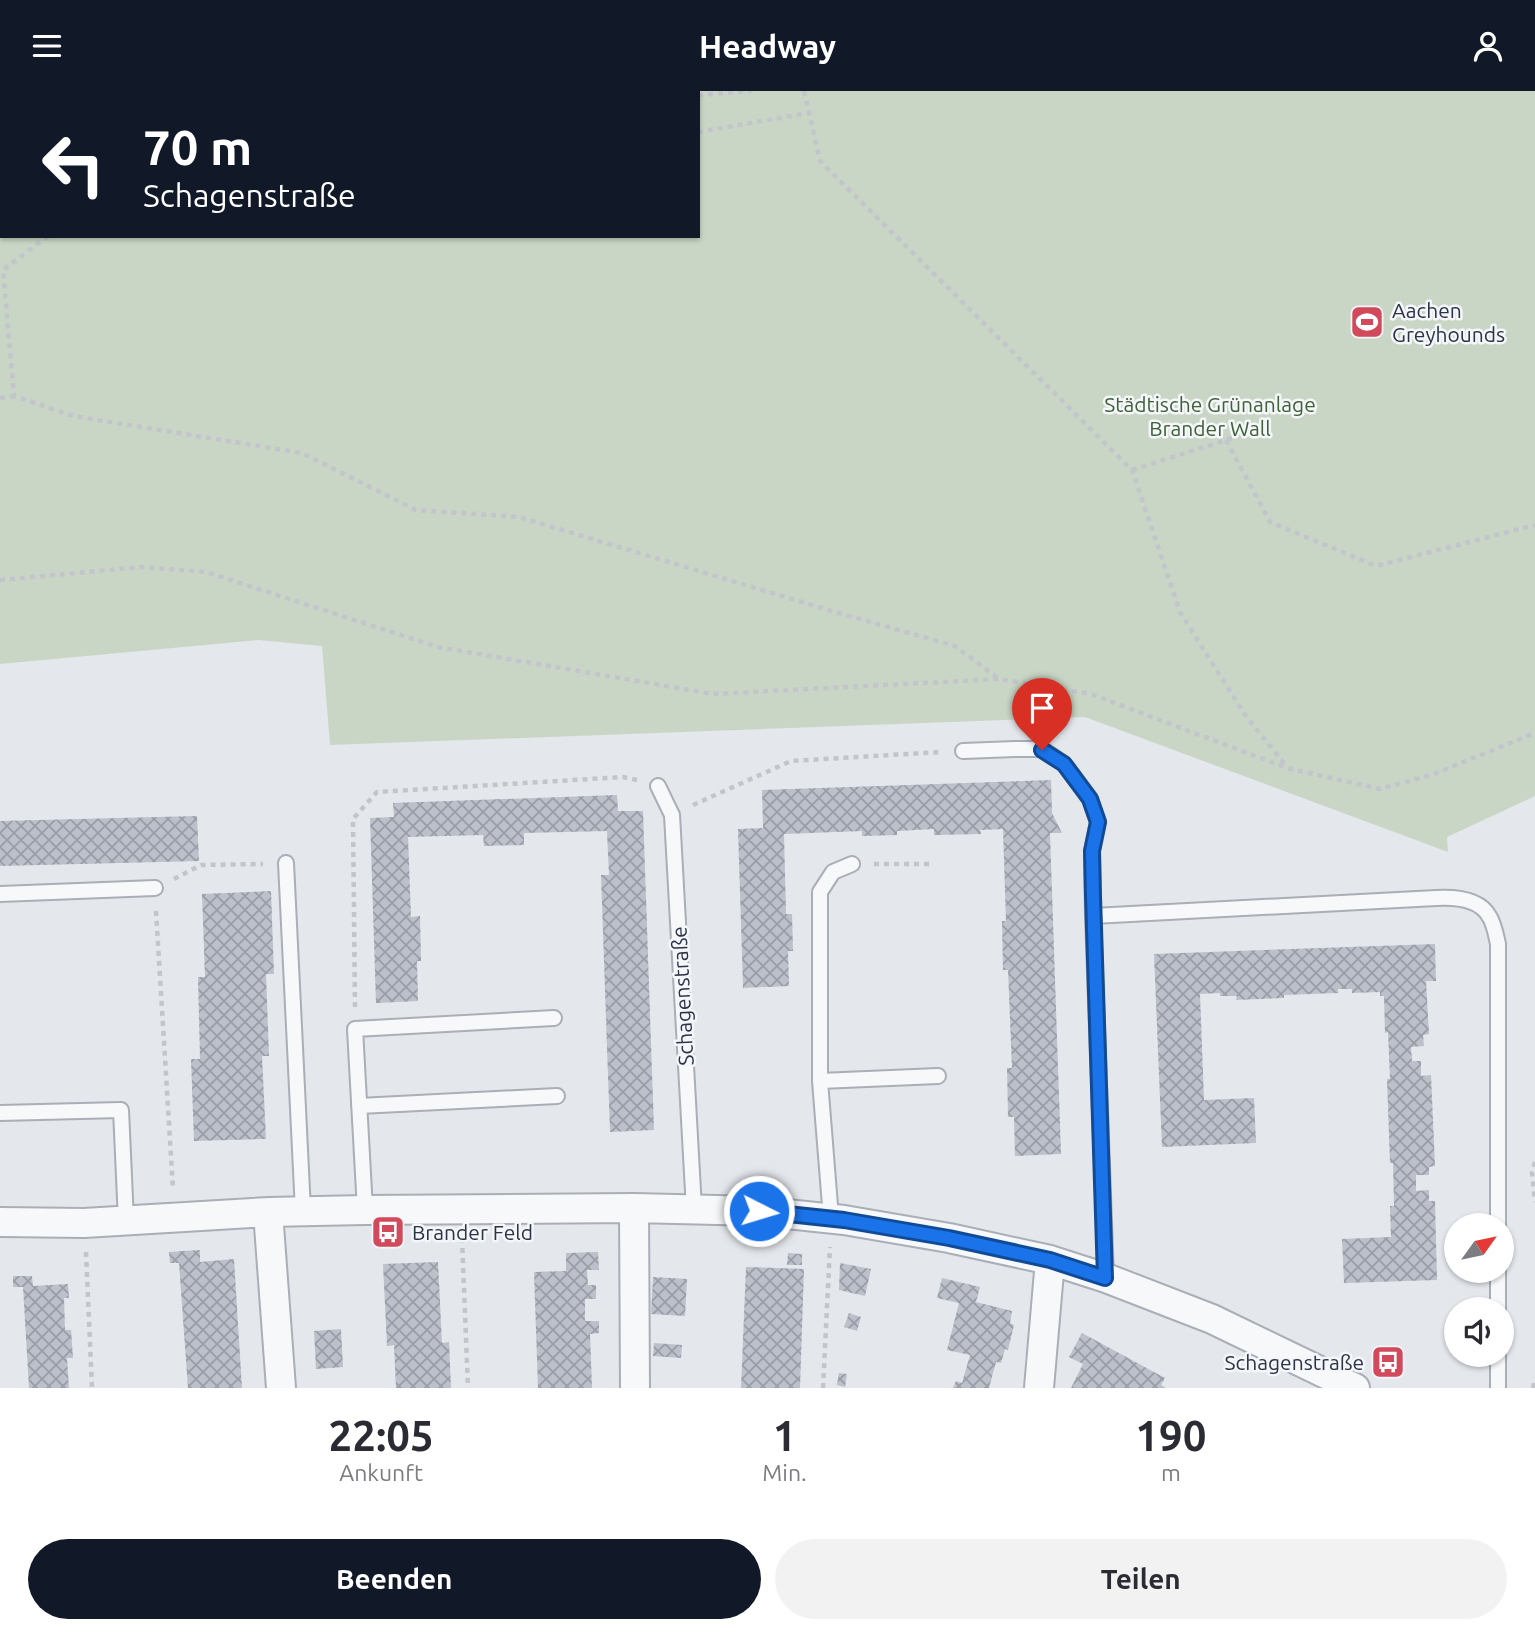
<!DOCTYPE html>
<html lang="de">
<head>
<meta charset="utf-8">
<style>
  :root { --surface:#fff; --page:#f2f2f3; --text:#2b2b33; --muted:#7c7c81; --accent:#111827 }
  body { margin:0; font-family:Ubuntu,sans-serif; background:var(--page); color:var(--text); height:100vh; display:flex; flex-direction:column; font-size:26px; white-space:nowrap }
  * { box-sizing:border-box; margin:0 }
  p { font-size:23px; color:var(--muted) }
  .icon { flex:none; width:38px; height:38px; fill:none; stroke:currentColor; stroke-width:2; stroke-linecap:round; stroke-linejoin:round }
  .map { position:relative; height:1297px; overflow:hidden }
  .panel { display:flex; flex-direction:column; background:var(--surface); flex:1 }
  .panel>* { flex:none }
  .top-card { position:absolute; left:0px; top:0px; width:700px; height:147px; box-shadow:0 2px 5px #0004; background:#111827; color:#fff; overflow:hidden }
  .needle { width:46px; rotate:57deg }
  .tools { position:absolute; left:1444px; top:1122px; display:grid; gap:14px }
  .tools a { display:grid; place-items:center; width:70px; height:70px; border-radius:50%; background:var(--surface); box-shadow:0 2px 5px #0004; font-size:35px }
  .pin { position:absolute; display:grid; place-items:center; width:60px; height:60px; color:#fff; margin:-72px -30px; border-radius:50% 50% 50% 0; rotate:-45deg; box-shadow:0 0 7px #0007 }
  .pin .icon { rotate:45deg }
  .me { position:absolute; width:77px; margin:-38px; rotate:95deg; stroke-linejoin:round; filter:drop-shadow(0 0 5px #0008) }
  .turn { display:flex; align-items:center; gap:24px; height:147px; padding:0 28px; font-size:32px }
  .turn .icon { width:91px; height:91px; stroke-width:2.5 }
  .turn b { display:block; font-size:49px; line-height:60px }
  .eta { display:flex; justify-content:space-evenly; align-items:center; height:119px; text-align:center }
  .eta b { font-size:42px; font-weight:700; line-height:49px }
  .cta { display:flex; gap:14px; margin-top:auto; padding:14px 28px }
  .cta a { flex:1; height:80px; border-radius:42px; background:var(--accent); color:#fff; font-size:28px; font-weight:700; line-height:80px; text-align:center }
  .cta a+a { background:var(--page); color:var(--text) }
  header { display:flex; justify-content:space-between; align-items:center; height:91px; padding:0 28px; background:var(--accent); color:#fff; font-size:32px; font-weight:700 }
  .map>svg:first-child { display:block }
</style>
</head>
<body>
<header><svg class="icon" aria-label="menu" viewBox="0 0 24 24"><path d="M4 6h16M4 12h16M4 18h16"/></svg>Headway<svg class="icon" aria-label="person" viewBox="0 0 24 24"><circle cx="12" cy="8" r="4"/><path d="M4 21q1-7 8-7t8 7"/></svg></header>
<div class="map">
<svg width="1535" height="1297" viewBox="0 0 1535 1297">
  <defs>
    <pattern id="building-cross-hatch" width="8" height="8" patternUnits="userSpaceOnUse" patternTransform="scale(1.75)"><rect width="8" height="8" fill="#bbc0ca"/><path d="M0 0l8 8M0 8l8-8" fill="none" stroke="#989da6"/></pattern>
  </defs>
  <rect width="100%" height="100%" fill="#e4e7ec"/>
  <path fill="#c9d6c5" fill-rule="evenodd" d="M0,0H1535V705L1447,746L1448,761L1085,626L330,654L322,555L259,549L0,573ZM2,2H698V145H2Z"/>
  <path fill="url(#building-cross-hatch)" d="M1051,689L1052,722L1062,742H1050L1061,1063L1015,1065L1014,1026H1008L1007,977H1012L1008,879H1003L1002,830H1006L1003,738L980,739L981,743L934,744V738L897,740V744L862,745V740L784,743L786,823H792L793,860H788L789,895L743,897L738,738L763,737L762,699Z
    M617,704L618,720H643L654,1039L610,1041L601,784H609L607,740L524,742V754L484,755L483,744L408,746L411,826L420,825L421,870H417L418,910L376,912L370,727L394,726L393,712Z
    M197,725L199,770L0,775V730Z
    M271,800L274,883H266L269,965H262L266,1048L194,1050L191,968H200L198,886H205L202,803Z
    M1435,853L1436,890H1426L1429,943L1423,944L1424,955L1411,956L1412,970H1421V985L1431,984L1435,1075L1429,1076V1084H1416V1100L1429,1099V1110H1435L1437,1189L1344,1192L1342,1148L1391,1146L1390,1115H1394L1393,1072H1390L1387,988H1390L1388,941L1385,942L1384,905H1380V901L1352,902V898H1338V902L1284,904V907L1236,909L1237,905H1220V902L1200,903L1204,1009L1254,1007L1256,1052L1162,1056L1154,863Z
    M200,1159V1171L234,1168L242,1297H188L179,1172H170L169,1161Z
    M598,1161L599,1179H587L588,1194H596V1208H585V1230H599V1242L590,1243L592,1297H538L534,1181L566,1180V1162Z
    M788,1162L802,1163V1174H787Z
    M438,1171L442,1252L449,1251L451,1297H396L394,1254L387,1255L383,1173Z
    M840,1172L871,1178L865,1205L839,1199Z
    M746,1176L804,1178L800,1297H741Z
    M13,1185H32L33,1195L68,1193L69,1207H64L65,1239H71L73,1267H67L69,1297H29L23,1196H13Z
    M653,1186L687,1188L685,1225L651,1223Z
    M942,1187L980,1196L976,1211L1012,1220L1010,1232L1014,1234L1008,1259L1005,1258L1001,1272L996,1271L989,1297H953L956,1290L962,1292L970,1264L947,1259L959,1212L937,1207Z
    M849,1222L861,1226L857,1240L844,1236Z
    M341,1238L343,1276L316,1278L314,1240Z
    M1082,1242L1165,1287L1161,1294L1166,1297H1071L1083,1273L1069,1266Z
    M654,1252L682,1254L681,1267L653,1265Z
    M839,1282L847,1283L845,1296L837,1294Z"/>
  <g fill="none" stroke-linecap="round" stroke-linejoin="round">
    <defs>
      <path id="service" d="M963,660L1015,658H1042L1064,673L1090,708L1098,731L1092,760L1093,825L1106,1187
        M658,695L672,724L694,1118
        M286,772L303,1120
        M0,803L155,797
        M1093,825L1436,807C1454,806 1479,807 1489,825C1494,832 1496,844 1498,853V1134
        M820,990L938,985
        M359,1015L557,1005
        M0,1022L121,1019L126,1130
        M365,1119L355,938L554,927
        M831,1127L820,990V801L833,781L852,773
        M1498,1218V1180
        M1498,1297V1264"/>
      <path id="minor" d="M634,1117L635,1297
        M268,1121L281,1297
        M0,1131L84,1132L268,1121L365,1119L634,1117L759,1120L844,1129L949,1147L1050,1169L1106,1187L1212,1228L1355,1297
        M1039,1297L1050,1169"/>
    </defs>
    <use href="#service" stroke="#a9aeb7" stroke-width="18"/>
    <use href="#minor" stroke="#a9aeb7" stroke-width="32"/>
    <path stroke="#c2c5cb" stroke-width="4.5" stroke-dasharray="5 5" stroke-linecap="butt" d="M804,0L820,70L1132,379L1180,521L1245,624L1287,676
      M698,4L752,0
      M698,41L809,22
      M0,78H2
      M0,115L2,114
      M48,145L3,179L14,305L73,325L302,362L416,419L519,426L842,523L955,555L998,587
      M0,307L14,305
      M1226,349L1270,431L1376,475L1535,434
      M1132,379L1236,346
      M0,489L142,476L206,481L438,556L713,603L999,588L1091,603L1287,677L1380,698L1431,684L1535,642
      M693,714L791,670L941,661
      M874,773H930
      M174,788L201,774L263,773
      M156,820L173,1098
      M355,916L353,728L377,701L623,686L637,689
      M1535,1071L1532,1081L1535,1111
      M462,1147L468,1297
      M86,1161L92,1297
      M823,1297L830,1156
      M1533,1297L1535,1287"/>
    <use href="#service" stroke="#f7f8fa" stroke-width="14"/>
    <use href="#minor" stroke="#f7f8fa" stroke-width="28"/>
  </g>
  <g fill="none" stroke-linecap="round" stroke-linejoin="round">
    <defs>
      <path id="route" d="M759,1120L844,1129L949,1147L1050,1169L1105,1187L1093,805L1092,760L1098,731L1090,708L1064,673L1042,659"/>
    </defs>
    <use href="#route" stroke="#114b97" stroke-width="18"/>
    <use href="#route" stroke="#1a73e8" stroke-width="12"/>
  </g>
  <defs>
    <symbol id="stadium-square" viewBox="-11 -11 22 22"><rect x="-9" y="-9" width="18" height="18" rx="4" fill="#d1495b" stroke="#f4f6f9"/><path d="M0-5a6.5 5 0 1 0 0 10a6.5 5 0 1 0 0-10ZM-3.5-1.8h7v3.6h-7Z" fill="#fff"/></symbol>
    <symbol id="bus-square" viewBox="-11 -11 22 22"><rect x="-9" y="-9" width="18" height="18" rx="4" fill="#d1495b" stroke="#f4f6f9"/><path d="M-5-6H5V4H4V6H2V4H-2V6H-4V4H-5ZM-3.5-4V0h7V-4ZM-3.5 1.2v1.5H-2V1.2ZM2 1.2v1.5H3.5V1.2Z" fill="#fff"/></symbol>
  </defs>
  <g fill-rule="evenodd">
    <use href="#stadium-square" x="1348" y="212" width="38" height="38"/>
    <use href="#bus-square" x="369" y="1122" width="38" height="38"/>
    <use href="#bus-square" x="1369" y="1252" width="38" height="38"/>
  </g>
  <g text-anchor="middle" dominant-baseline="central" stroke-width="5" stroke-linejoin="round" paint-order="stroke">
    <g font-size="21" fill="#2b3445" stroke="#f4f6f9" text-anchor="start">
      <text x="1392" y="219">Aachen<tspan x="1392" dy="24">Greyhounds</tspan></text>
      <text x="412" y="1141">Brander Feld</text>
      <text x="1364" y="1271" text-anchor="end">Schagenstraße</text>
    </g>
    <g font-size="21" fill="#3f6138" stroke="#f4f6f9">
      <text x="1210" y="313">Städtische Grünanlage<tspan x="1210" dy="24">Brander Wall</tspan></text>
    </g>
    <g font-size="21" fill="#2b3445" stroke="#f4f6f9">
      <text transform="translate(682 905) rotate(-93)">Schagenstraße</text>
    </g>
  </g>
</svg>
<div class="tools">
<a><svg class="needle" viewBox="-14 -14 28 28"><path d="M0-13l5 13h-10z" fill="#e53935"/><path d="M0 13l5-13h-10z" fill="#7c7c81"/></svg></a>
<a><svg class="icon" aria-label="sound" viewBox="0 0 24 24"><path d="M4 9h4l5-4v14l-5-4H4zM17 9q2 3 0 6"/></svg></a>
</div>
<div class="pin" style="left:1042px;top:659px;background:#d93025"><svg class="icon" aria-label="arrive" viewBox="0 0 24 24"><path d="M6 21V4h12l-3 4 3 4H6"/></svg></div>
<svg class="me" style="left:759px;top:1120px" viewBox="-20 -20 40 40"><circle r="17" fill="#1a73e8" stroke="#fff" stroke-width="3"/><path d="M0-11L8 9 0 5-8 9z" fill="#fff"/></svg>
<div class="top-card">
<div class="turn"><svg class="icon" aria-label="left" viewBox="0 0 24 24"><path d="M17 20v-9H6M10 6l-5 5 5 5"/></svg><div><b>70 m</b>Schagenstraße</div></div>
</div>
</div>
<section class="panel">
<div class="eta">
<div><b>22:05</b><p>Ankunft</p></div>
<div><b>1</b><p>Min.</p></div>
<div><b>190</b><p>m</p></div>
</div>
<div class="cta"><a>Beenden</a><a>Teilen</a></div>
</section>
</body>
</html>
